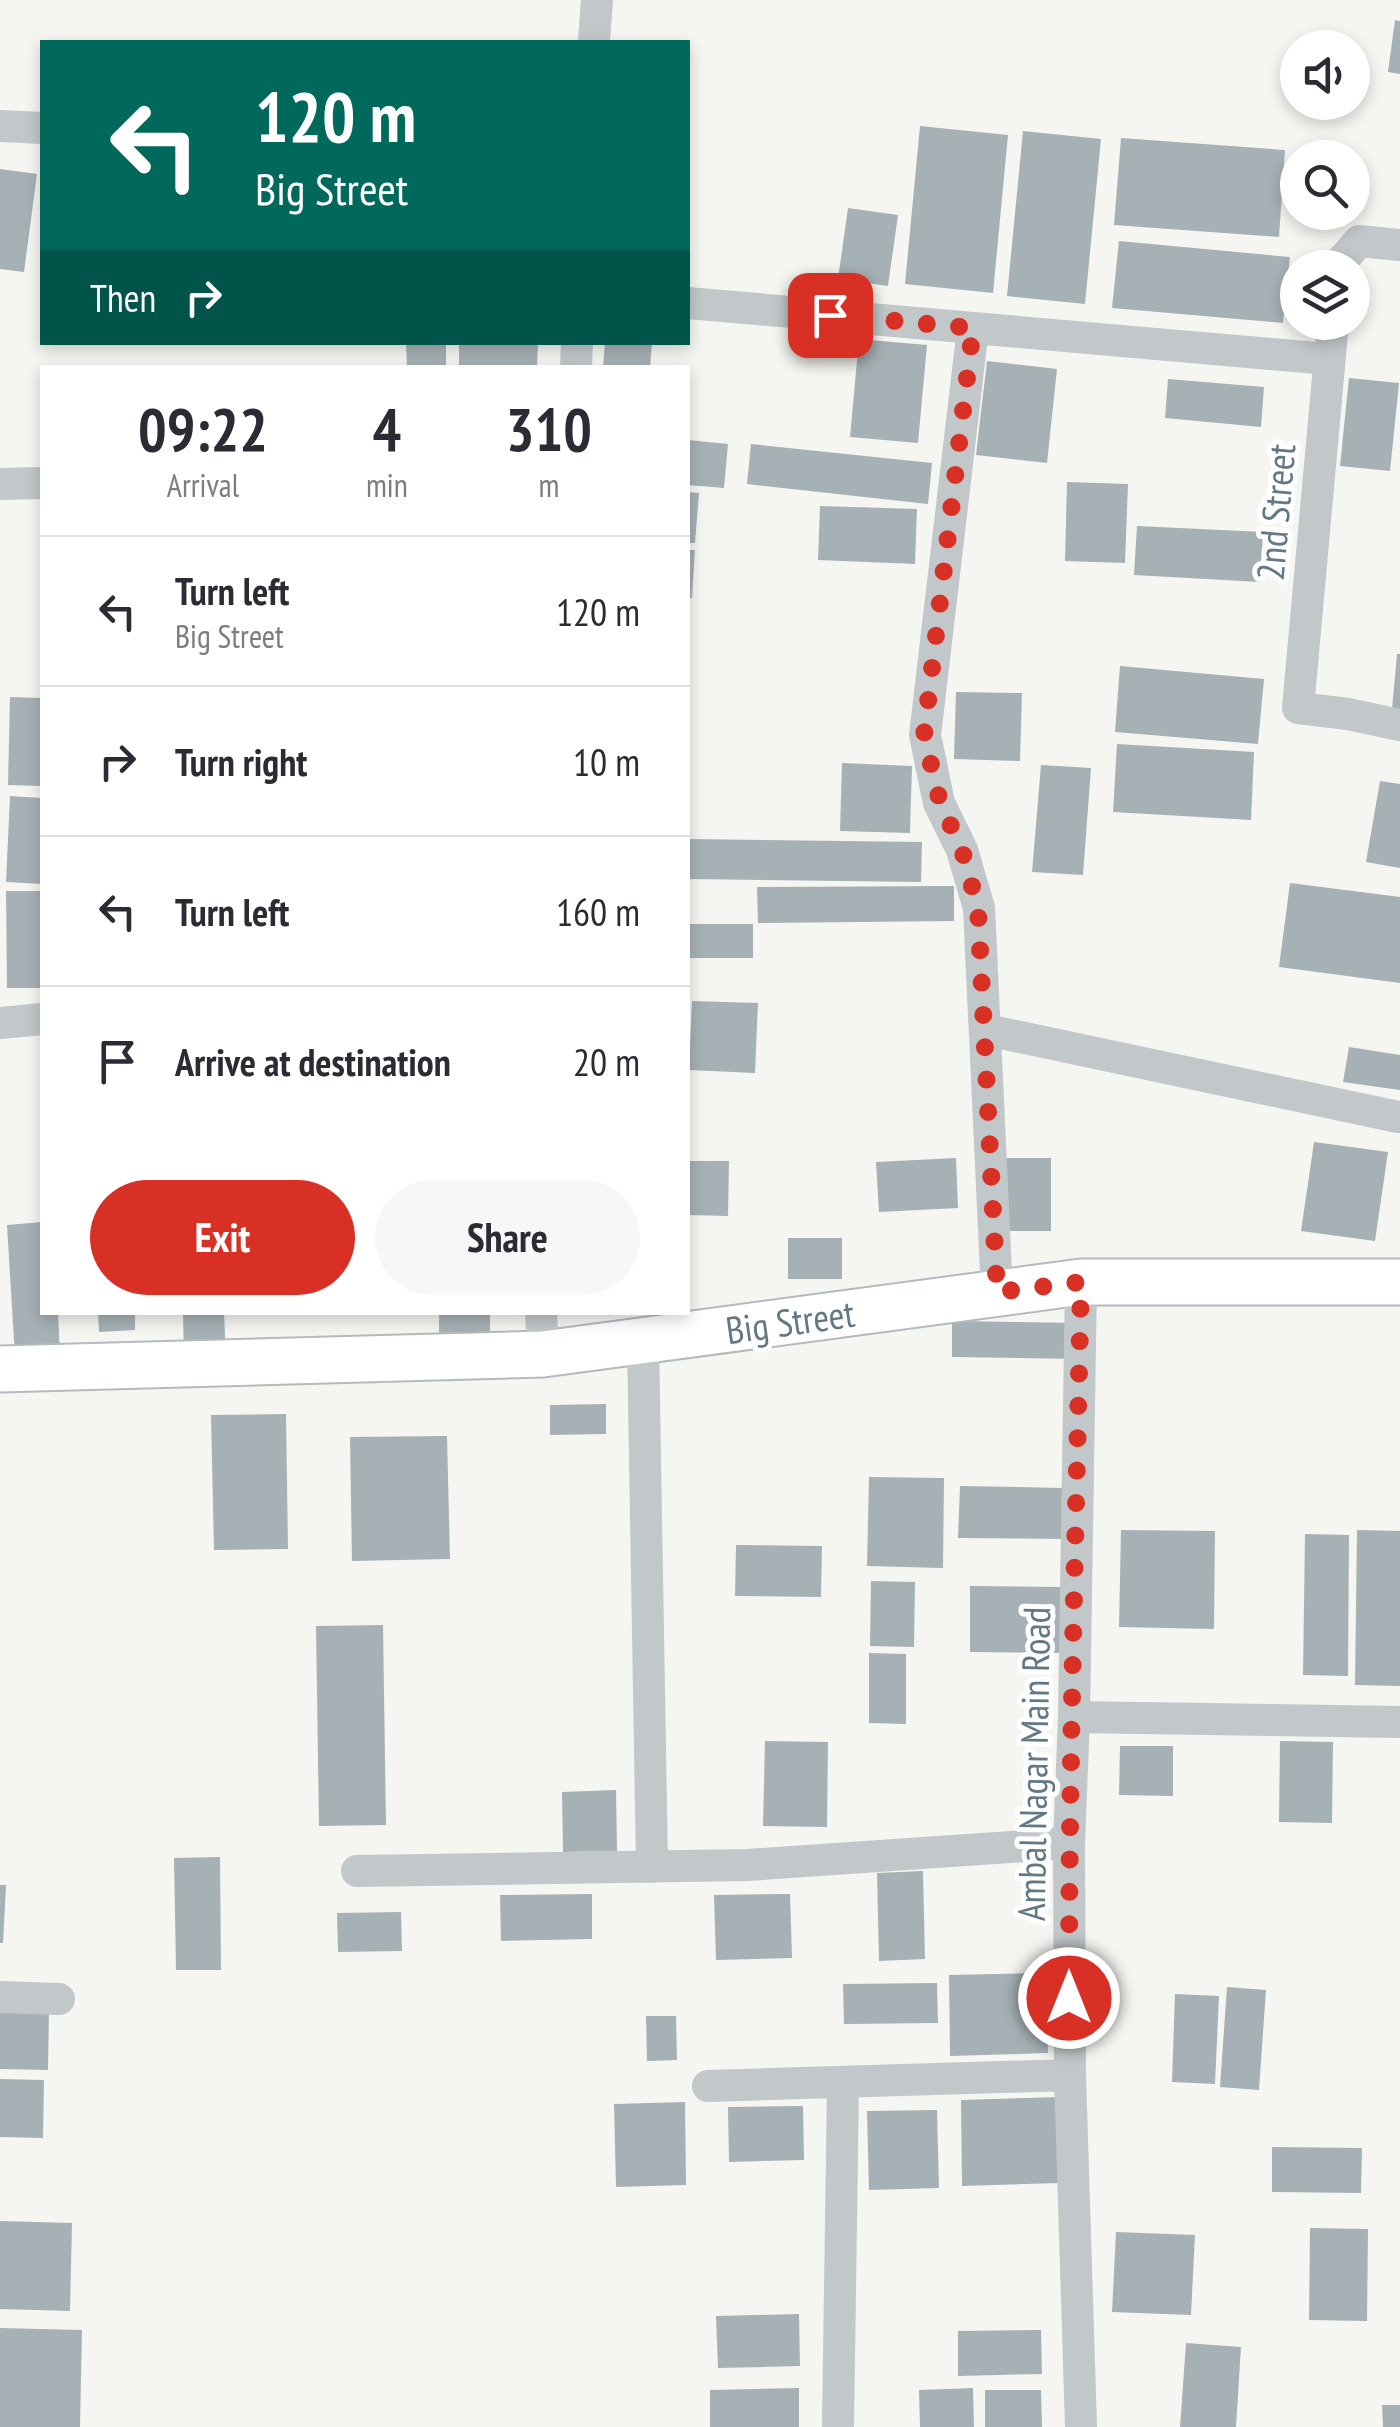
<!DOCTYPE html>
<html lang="en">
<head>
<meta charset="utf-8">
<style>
  :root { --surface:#fff; --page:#f7f7f7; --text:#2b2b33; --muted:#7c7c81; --line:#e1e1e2; --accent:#d93025 }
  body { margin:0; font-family:"PT Sans Narrow",sans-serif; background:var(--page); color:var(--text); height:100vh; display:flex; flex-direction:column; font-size:38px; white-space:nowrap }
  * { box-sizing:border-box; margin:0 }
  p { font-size:32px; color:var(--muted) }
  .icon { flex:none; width:55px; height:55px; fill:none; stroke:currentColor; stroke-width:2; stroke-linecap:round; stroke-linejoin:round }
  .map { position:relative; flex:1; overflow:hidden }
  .drawer { position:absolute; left:40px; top:365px; width:650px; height:950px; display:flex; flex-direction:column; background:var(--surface); border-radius:0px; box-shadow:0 5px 15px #0003 }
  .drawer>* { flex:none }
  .guide { position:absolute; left:40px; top:40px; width:650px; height:305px; border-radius:0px; box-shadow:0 5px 15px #0003; background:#00695c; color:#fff; overflow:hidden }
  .fabs { position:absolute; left:1280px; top:30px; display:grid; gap:20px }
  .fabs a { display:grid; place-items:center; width:90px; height:90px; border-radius:50%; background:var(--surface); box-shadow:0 5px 15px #0003; font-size:50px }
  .pin { position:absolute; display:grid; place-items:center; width:85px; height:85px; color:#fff; margin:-42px; border-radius:20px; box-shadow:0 5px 15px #0006 }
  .me { position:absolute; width:110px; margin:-55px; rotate:0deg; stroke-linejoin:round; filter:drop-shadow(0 0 8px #0008) }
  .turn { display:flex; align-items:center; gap:35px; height:210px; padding:0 50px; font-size:45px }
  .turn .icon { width:130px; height:130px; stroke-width:2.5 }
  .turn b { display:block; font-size:70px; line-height:85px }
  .then { display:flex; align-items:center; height:95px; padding:0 50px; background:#0003; gap:20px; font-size:38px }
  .eta { display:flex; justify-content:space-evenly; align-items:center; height:170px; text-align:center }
  .eta b { font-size:60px; font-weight:700; line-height:70px }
  .primary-button { display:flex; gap:20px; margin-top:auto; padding:20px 50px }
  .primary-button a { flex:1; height:115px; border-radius:60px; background:var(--accent); color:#fff; font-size:40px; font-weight:700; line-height:115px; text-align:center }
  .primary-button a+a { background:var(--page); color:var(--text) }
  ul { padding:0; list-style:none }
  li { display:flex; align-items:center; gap:30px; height:150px; padding:0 50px; border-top:2px solid var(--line) }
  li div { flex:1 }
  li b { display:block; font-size:38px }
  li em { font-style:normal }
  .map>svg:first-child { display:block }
</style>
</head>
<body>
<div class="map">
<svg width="1400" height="2427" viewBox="0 0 1400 2427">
  <rect width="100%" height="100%" fill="#f5f5f1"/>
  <path fill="#a6b1b5" d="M1395,20L1400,21V74L1388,72Z
    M920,126L1008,135L993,293L905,284Z
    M1023,131L1101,139L1085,304L1007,296Z
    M1121,138L1285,150L1279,237L1114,225Z
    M0,169L37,174L24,272L0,269Z
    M848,208L898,215L888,286L838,279Z
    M1119,241L1290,257L1283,323L1112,308Z
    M859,339L927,345L918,443L850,437Z
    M406,342H446V368H407Z
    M459,342H538L537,368H459Z
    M605,342H652L650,368H603Z
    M987,361L1057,369L1047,463L976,455Z
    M1349,378L1399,383L1390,471L1340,466Z
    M1168,379L1264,387L1261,427L1165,418Z
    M688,440L728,444L724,488L688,485Z
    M751,444L932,463L928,504L747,484Z
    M1067,482L1128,484L1125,563L1065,561Z
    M688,492L699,493L695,543H688Z
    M820,506L917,509L915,564L818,560Z
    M1137,526L1263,532L1260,582L1134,575Z
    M688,550H695L692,598H688Z
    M1397,654H1400V710L1392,709Z
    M1120,666L1264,679L1258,744L1115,732Z
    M956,692L1022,693L1020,761L954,759Z
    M10,697L42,698V786L8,785Z
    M1117,744L1254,752L1251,820L1113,812Z
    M842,763L912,766L910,833L840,831Z
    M1041,765L1091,768L1083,875L1032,872Z
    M1380,781L1400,784V868L1366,862Z
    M10,796L42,798V884L6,882Z
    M688,839L922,842L921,882L688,879Z
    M1290,883L1400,897V983L1279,967Z
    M954,886V921L758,923L757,887Z
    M6,891H42V988H7Z
    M688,924H753V958H688Z
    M692,1001L758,1003L755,1073L689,1070Z
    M1349,1047L1400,1055V1090L1343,1082Z
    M1314,1142L1388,1152L1375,1241L1301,1231Z
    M956,1158L958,1208L879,1212L876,1162Z
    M1005,1158H1051V1231H1005Z
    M688,1161H729L728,1216L688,1215Z
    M42,1222V1312H58L60,1354L15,1357L7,1225Z
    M788,1238H842V1279H788Z
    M98,1312H135V1330L99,1332Z
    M183,1312H224L226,1359H184Z
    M439,1312H490V1342L439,1343Z
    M952,1321L1078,1323L1077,1359L952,1357Z
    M606,1404V1434L550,1435V1405Z
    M286,1414L288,1549L214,1550L211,1415Z
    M447,1436L450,1559L352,1561L350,1437Z
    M869,1477L944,1478L943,1568L867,1566Z
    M960,1486L1065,1488V1539L958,1538Z
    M1121,1530L1215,1531L1214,1629L1119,1627Z
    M1357,1530L1400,1531V1686L1355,1685Z
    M1305,1534L1349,1535L1348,1676L1303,1675Z
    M736,1545L822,1546L821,1597L735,1596Z
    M871,1581L915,1582L914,1647L870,1646Z
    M970,1586L1061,1587L1060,1653L970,1652Z
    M383,1625L386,1825L319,1826L316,1626Z
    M869,1653L906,1654V1724L869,1723Z
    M765,1741L828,1742L827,1827L763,1826Z
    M1280,1741L1333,1742L1332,1823L1279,1822Z
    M1120,1746H1173V1796L1119,1795Z
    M616,1790L617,1851L563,1852L562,1792Z
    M220,1857L221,1970H176L174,1858Z
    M923,1871L925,1959L879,1961L877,1873Z
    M0,1885H6L3,1943H0Z
    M592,1894V1939L501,1941L500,1895Z
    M790,1894L792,1958L716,1960L714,1895Z
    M401,1912L402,1951L338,1952L337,1913Z
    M1046,1973L1048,2053L950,2056L949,1975Z
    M937,1983L938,2023L844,2024L843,1984Z
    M1227,1987L1266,1990L1259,2090L1220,2087Z
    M1175,1994L1219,1996L1215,2084L1172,2082Z
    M0,2010L49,2011L48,2070L0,2069Z
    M646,2016H676L677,2060L647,2061Z
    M0,2079L44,2080L43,2138L0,2137Z
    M1060,2097L1061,2183L962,2186L961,2100Z
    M685,2102L686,2185L616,2187L614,2104Z
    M803,2106L804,2160L729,2162L728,2107Z
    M937,2110L939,2188L869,2190L867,2111Z
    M1272,2147L1362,2148L1361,2193L1272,2192Z
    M0,2221L72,2223L70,2311L0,2309Z
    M1310,2228L1368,2229L1367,2321L1309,2320Z
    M1116,2232L1195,2235L1191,2315L1112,2312Z
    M799,2314L800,2366L718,2368L716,2316Z
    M0,2328L82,2330L80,2427H0Z
    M1041,2330L1042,2374L958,2376V2331Z
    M1186,2343L1241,2347L1236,2427H1180Z
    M799,2388V2427H710V2390Z
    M973,2388L974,2427H920L919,2390Z
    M985,2390H1041L1042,2427H985Z
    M1382,2405H1400V2427H1383Z"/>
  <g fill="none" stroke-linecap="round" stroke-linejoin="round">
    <defs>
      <path id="secondary" d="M0,1369L543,1354L1081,1282H1400"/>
    </defs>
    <use href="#secondary" stroke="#b4babe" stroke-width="49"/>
    <path stroke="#c2c7c9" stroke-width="32" d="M594,42L597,0
      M0,126L42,128
      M1340,268L1341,262L1359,241L1400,245
      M688,303L1328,359
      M1333,322L1298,708L1348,714L1400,725
      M973,328L925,735L939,803L962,850L979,908L997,1293
      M576,368L577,342
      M0,484L42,483
      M0,1023L42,1019
      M987,1030L1398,1117
      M541,1312L543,1354
      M643,1341L652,1867
      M1074,1717L1400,1722
      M357,1871L747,1865L1069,1843
      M0,1997L59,1999
      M708,2086L1070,2075
      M838,2427L843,2084
      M1081,2427L1070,2075L1069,1843L1074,1717L1081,1282"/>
    <use href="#secondary" stroke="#fff" stroke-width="45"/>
  </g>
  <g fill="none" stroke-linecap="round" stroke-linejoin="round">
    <path stroke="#d93025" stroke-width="18" stroke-dasharray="0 32.4" d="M830,315L973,328L924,735L940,802L962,850L978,908L997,1292L1081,1282C1076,1520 1069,1759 1069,1998"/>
  </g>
  <g text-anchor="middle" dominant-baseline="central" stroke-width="10" stroke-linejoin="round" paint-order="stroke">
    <g font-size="38" fill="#627884" stroke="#fff">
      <text transform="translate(1275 512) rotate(-85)">2nd Street</text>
      <text transform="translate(790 1321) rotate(-8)">Big Street</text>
      <text transform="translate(1033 1764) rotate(-89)">Ambal Nagar Main Road</text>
    </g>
  </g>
</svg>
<div class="fabs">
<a><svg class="icon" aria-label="sound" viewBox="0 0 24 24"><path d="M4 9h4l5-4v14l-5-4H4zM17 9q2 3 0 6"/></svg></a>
<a><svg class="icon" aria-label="search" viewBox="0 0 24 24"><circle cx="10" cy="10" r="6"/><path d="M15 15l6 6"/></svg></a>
<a><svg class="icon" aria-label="layers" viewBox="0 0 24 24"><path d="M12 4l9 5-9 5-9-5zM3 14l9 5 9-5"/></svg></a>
</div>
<div class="pin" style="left:830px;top:315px;background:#d93025"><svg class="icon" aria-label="arrive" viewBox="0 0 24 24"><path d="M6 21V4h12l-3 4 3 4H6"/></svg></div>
<svg class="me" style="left:1069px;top:1998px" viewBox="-20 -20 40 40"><circle r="17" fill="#d93025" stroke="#fff" stroke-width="3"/><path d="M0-11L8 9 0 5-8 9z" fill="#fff"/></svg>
<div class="guide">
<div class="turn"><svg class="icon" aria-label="left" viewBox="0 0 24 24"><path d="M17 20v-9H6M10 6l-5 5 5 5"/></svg><div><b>120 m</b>Big Street</div></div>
<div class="then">Then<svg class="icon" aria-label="right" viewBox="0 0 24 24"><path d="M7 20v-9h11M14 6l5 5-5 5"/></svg></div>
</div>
<section class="drawer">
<div class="eta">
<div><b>09:22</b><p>Arrival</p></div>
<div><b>4</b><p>min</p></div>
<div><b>310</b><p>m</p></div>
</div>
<ul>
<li><svg class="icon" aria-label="left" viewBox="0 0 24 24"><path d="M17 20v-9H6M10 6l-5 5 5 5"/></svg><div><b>Turn left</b><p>Big Street</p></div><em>120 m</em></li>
<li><svg class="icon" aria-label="right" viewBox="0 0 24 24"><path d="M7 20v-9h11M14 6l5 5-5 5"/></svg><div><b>Turn right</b></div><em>10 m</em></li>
<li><svg class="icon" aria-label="left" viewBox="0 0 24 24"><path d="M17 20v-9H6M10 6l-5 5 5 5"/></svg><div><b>Turn left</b></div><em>160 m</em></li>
<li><svg class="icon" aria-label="arrive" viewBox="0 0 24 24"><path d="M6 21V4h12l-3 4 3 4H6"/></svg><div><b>Arrive at destination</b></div><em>20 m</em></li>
</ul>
<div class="primary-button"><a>Exit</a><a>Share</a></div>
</section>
</div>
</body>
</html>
